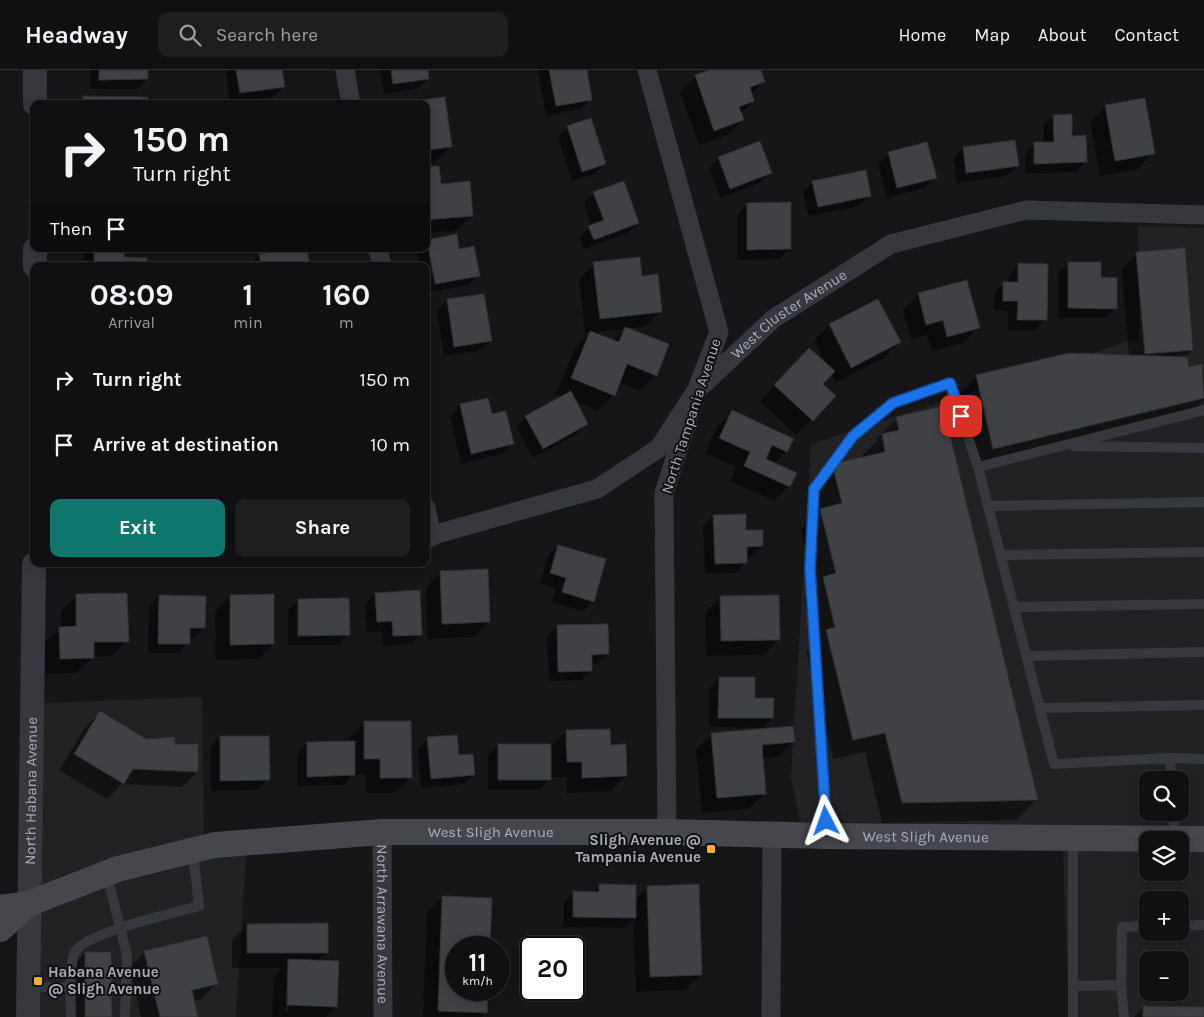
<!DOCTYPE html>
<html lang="en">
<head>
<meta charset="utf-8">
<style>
  :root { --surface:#101012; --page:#1e1e20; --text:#f1f3f6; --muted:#9c9d9f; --line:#303032; --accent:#0f766e }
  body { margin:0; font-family:Karla,sans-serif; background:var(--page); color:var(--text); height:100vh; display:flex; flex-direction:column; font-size:19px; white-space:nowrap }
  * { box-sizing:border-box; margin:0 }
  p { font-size:16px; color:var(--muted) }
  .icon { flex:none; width:28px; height:28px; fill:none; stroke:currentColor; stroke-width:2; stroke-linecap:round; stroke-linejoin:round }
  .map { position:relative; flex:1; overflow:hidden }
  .drawer { position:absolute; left:30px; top:192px; width:400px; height:305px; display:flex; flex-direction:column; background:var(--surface); border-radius:10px; box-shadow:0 2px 12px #0003,0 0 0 1px var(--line) }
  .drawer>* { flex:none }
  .banner { position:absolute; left:30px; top:30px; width:400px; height:152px; border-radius:10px; box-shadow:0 2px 12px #0003,0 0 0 1px var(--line); background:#101012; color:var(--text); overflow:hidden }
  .controls { position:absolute; left:1139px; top:701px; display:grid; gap:10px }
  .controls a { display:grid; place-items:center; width:50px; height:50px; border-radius:10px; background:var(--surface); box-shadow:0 2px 12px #0003,0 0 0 1px var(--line); font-size:25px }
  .speed { position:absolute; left:445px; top:866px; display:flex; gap:10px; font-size:25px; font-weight:700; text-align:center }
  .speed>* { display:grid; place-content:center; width:65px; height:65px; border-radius:50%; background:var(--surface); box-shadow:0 2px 12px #0003,0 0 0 1px var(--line); line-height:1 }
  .speed small { font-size:12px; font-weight:400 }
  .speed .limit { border:2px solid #111; border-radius:8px; background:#fff; color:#111 }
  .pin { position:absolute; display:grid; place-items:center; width:42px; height:42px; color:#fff; margin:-21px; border-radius:10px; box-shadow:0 2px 8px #0006 }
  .me { position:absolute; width:55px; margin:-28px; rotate:356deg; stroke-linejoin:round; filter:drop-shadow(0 0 4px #0008) }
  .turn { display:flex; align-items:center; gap:18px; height:105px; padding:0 20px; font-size:22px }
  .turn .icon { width:65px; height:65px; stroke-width:2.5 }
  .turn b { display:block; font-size:35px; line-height:42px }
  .then { display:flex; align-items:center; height:48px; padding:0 20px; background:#0003; gap:10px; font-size:19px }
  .eta { display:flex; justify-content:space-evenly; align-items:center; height:85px; text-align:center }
  .eta b { font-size:30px; font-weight:700; line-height:35px }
  .button { display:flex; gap:10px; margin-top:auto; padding:10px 20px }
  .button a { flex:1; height:58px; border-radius:10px; background:var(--accent); color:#fff; font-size:20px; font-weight:700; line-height:58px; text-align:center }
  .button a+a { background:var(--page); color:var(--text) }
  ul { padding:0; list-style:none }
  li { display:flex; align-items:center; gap:15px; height:65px; padding:0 20px }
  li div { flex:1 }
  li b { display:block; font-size:19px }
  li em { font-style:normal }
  header { display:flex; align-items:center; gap:30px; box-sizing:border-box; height:70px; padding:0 25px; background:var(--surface); border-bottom:1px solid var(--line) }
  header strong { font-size:24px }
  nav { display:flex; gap:28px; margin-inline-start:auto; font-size:18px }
  .search { width:350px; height:45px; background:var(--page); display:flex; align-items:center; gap:12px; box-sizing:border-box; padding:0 18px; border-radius:10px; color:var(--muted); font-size:19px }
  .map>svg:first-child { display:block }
</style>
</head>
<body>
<header>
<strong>Headway</strong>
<div class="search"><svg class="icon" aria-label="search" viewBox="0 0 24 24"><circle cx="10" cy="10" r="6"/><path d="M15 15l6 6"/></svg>Search here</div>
<nav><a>Home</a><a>Map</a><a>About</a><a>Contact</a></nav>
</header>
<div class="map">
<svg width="1204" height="947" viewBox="0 0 1204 947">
  <rect width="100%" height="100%" fill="#161618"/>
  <path fill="#222225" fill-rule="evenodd" d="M1138,156L1204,158V756L800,752L791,707L811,374L1139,268ZM1148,710H1180V742H1148Z
    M202,627L204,765L40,816L43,633Z
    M1063,780L1147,781L1148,802H1180V781L1204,782V947H1069ZM1148,830H1180V862H1148ZM1148,890H1180V922H1148Z
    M246,785L236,947H40L41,843L121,812L217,788Z"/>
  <path fill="#0007" fill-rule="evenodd" d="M90,0H147V8L137,19H90Z
    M229,0H281L283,17L273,27L230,33L226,3Z
    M380,0H426L428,9L417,19L384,24Z
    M538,0H585L591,29L580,39L546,46Z
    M715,0H759L763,12L751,24L753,31L741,43L743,50L728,65L699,75L680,22L696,6Z
    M83,27L146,34H77Z
    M444,28L451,77L435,92L426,93V34H403Z
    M1105,37L1153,83L1138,99L1100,106L1090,52Z
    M1053,46L1071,67L1086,92L1076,102L1025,104V84L1035,73H1044L1043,56Z
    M568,57L604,94L594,104L572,111L558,67Z
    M963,78L1018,96L1007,106L957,113L953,88Z
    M889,84L935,108L925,118L887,128L878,94Z
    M719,88L770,103L760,113L720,128L709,98Z
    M426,98L440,115L472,146L456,161L426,163Z
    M813,112L870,125L859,136L808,146L803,122Z
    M594,123L638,153L628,163L584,179L579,167L592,156L584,133Z
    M748,134L789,179L779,189L737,190V145Z
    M427,171L458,181L478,205L468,215L426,223V196H420L417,182L420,179H426Z
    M84,179H123V188L145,189V196H84Z
    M298,179H306L309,196H248L259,185Z
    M1137,184L1192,279L1183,289L1188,299L1201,295L1204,309V330L1188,347L973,398L957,326L977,306L1129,286L1122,199Z
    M1069,193L1100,209L1116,238L1106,248H1058V203Z
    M594,194L641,207L661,241L646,256L627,259L656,305L640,321L619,312L614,325L598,341L575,331L587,353L577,364L533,388L516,357L526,347L563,327L556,324L575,278L589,263H585L579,209ZM625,259L613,271L591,263Z
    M1019,195L1045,249L1035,260H1008V241L994,240V223L1004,213H1008L1009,205Z
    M919,224L978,257L963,273L932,281L927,265L911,269L903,240Z
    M877,230L899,272L884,288L836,313L831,304L821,314L834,326L796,365L760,331L794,295H827L814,270L829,255Z
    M447,231L490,271L480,281L444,286L437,241Z
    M460,335L491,346L512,374L502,384L461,394L450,346Z
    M732,342L786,382L774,394L789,416L774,431L730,411L736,397L705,383L717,357Z
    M897,349L1036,730L1016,750L882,753L865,682L833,689L806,581L814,574L804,528L814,517L801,460L819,442L813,416L833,396L863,388L862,386L877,371L876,369Z
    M713,446L745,461L762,476L752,486H746V492L736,503L705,504L703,457Z
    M558,476L593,531L583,541L552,532L556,518L540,513L548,486Z
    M441,502L489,552L474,567L427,569L426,518Z
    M375,524L421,564L411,574L383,576L382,561L367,562L365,534Z
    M76,526L127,571L112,586L93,587L77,603L45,604L44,573L61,558V541Z
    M159,526L204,557L194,568H188V573L178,583H148L149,537Z
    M230,526L273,574L258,589L216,590L215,542Z
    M720,527L778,570L763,585L706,586L705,543Z
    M298,530L349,564L338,575H288V540Z
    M557,557L607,584L597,594H591V600L581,610L549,611L547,567Z
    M719,608L754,629L772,648L762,658L709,657V618Z
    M100,643L146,670L173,675L197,702L182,717L122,714L107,729L59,700L85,658Z
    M365,652L411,707L395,723H366L365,704H354L344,715L297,716V684L307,673L349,672V668Z
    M566,661L610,676L626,706L610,721L567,723V707H550L540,720H488V685L499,675L550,677Z
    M712,664L793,672L778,687L762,689L765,724L749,739L702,743L696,680Z
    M221,667L268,710L258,720L211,721V677Z
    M428,669L458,687L474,704L464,714L421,718L418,679Z
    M599,816L635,830L648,817L701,905L685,920L636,922L633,850L625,858L563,857L564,833L574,822L592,823Z
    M442,827L456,878V920H487L486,942L481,947H423L427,843Z
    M247,855L327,882L318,891L336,937L326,947H272L274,906L281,898H232V870ZM287,904H289L288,942H285Z
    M145,882L216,914L201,929L193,931L197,947H141L130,897Z
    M85,883L111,947H70V899Z
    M1204,935V947H1134L1144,937L1200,939Z"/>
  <path fill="#404145" stroke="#303034" d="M99,0H148V9L99,10Z
    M236,0H282L285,17L240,23Z
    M391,0H428L429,9L393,14Z
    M549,0H587L592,30L556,36Z
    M711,0H761L765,12L750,17L754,31L739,37L744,50L714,61L695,5Z
    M83,26L148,27V34H83Z
    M445,27L452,77L426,80V34L397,33Z
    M1145,28L1155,84L1115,91L1105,35Z
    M1072,44V66L1086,65L1087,92L1034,94V72H1054L1053,45Z
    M591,48L606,94L582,102L567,56Z
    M1015,70L1019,96L966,103L963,77Z
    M760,71L772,103L730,119L718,87Z
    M927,72L937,108L897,118L888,82Z
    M439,96L441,114L470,111L473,146L426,150V97Z
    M866,100L871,126L818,137L812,111Z
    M624,111L639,153L594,170L588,156L604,150L593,122Z
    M791,132V179L747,180V133Z
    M457,164L459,179L474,176L480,206L435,214L427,170Z
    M1185,178L1193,280L1145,284L1136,182Z
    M94,179H124V187L147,188V196H94Z
    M290,179H307L310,196H261L259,184Z
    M640,187L642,206L658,204L662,242L600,249L593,192Z
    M1068,192H1101V207L1117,208V239L1068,238Z
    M1018,193L1048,194L1047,250H1017L1018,231H1003V212H1018Z
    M967,210L980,258L947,267L943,250L926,255L918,223Z
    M484,224L492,271L454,277L447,229Z
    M878,229L901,272L851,298L829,254Z
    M625,257L669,274L657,306L627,294L615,326L571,308L590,261L619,272Z
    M809,278L835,301L823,314L836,326L813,351L774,315Z
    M1069,283L1187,287L1189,297L1202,294L1204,328L993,379L976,305Z
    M571,321L588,354L543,379L525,346Z
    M488,328L492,344L506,341L514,374L471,384L460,334Z
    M943,336L1038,730L902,733L885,663L853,670L826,560L835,557L823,507L836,503L820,439L842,433L832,394L885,382L882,364L899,360L896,347Z
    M732,340L794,369L787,382L772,375L766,389L797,403L790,417L744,396L750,382L719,368Z
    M746,444V460H763V476L747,477V493L715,494L713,445Z
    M558,475L606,489L594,532L562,522L566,508L550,503Z
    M488,499L490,552L442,554L440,501Z
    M420,520L422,565L393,566L392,551L377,552L375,523Z
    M127,523L129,572H94V588L60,589L59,557L76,556V524Z
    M274,524V574L230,575V525Z
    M159,525L206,526L205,558H190V574H158Z
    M779,525L780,570L721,571L720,526Z
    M349,528L350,565L298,566V529Z
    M608,554L609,584L592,585V601L558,602L557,555Z
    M719,607H755V628H774L773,648H718Z
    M100,641L146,669L175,667V674H198V702L133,699L124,714L74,684Z
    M364,651H411L412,708H380V689H364Z
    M793,656L795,672L762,675L766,724L717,728L711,663Z
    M610,659L611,675L626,674L627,706L582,708V692H567L566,660Z
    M457,665L459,685L473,684L475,705L431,709L427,667Z
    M220,666H269L270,710L220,711Z
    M355,671V705L307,707V672Z
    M498,674H551V710H498Z
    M599,814L636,815V848L573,847V821L599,822Z
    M699,814L702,905L650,907L647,816Z
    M442,826L492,828L490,878H456V920H488L487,943L438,941Z
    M328,853V883H247V854Z
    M207,866L218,914L192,920L198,947H160L144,881Z
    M85,882H111L112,947H85Z
    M288,889L339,891L337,937L287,935Z
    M1143,936L1204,937V947H1143Z"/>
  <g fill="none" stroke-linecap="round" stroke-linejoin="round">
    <path stroke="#37383d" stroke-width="10" d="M1204,340L978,397L1054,694L1170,688L1204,689
      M1073,376L1204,378
      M988,436L1204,432
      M1000,485L1204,482
      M1014,537L1204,534
      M1026,586L1204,582
      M1040,638L1204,635
      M1170,688L1171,710
      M1173,742L1175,767
      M827,766L810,499L814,419L853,366L893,333L950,313L978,397
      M107,805L127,885L125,947
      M1180,856L1204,855
      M1121,915L1124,947
      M1073,916V769
      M28,917H72
      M71,947C71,931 68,896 75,882C86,862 175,843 199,836L193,782
      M1073,947V916L1121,915L1122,857L1148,856"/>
    <g stroke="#37383d" stroke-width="19">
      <path d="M345,0L351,34"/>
      <path d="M647,0L719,262L698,316"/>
      <path d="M378,179L382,196"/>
      <path d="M426,438L432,467"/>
      <path id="s1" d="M426,467L597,419L659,378L696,321L773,249L891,174L1026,140L1204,145"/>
      <path id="s2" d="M382,762L383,947"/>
      <path d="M667,762L664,423L690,342"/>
      <path d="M771,947L772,764"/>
    </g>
    <g stroke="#37383d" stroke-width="24">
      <path d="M35,34V0"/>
      <path d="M35,196V179"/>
      <path id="s3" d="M28,947L34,494"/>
    </g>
    <g stroke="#45474d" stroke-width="26">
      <path id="s4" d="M0,838L28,834L118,799L215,775L382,762H667L827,766L1204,769"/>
      <path d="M0,859L28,834"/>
    </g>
  </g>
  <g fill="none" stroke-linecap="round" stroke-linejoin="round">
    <defs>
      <path id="route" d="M826,751L810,499L814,419L853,366L893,333L950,313L961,346"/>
    </defs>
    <use href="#route" stroke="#114b97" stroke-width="12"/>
    <use href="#route" stroke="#1a73e8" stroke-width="9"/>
  </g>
  <g fill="#f2b134" stroke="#111113" stroke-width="2">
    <rect x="706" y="774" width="10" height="10" rx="2.5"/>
    <rect x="33" y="906" width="10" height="10" rx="2.5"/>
  </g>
  <g text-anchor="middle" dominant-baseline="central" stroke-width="4" stroke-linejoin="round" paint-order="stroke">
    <g font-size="15" fill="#a8adb8" stroke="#111113">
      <text stroke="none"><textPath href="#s1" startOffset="441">West Cluster Avenue</textPath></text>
      <text transform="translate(691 346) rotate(-72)">North Tampania Avenue</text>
      <text stroke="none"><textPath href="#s3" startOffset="226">North Habana Avenue</textPath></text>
      <text stroke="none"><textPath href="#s4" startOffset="501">West Sligh Avenue</textPath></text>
      <text stroke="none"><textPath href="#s4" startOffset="936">West Sligh Avenue</textPath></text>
      <text stroke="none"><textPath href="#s2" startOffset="92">North Arrawana Avenue</textPath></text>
    </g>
    <g font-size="15" font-weight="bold" fill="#a8adb8" stroke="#111113" text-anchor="end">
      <text x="701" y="770">Sligh Avenue @<tspan x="701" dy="17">Tampania Avenue</tspan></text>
      <text x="48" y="902" text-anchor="start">Habana Avenue<tspan x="48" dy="17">@ Sligh Avenue</tspan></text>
    </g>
  </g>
</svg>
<div class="controls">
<a><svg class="icon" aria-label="search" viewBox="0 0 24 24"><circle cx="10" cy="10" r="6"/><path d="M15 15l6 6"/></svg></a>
<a><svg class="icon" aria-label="layers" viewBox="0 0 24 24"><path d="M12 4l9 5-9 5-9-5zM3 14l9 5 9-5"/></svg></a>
<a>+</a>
<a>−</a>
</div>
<div class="speed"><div>11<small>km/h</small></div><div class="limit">20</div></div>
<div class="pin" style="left:961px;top:346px;background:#d93025"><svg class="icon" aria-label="arrive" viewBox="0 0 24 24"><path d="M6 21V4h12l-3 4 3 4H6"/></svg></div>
<svg class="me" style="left:826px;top:751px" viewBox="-20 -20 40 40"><path d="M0-17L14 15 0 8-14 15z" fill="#1a73e8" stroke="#fff" stroke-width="4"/></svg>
<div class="banner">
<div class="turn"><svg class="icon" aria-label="right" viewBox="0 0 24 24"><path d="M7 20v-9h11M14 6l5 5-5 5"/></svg><div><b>150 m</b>Turn right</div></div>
<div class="then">Then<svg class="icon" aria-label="arrive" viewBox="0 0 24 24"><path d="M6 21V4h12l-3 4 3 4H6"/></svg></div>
</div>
<section class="drawer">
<div class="eta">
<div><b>08:09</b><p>Arrival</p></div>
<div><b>1</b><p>min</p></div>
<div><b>160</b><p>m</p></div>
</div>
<ul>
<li><svg class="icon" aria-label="right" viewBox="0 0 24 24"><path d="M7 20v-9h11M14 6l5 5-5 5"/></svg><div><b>Turn right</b></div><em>150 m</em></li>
<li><svg class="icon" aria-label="arrive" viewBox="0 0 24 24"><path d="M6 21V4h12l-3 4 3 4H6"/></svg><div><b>Arrive at destination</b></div><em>10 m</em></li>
</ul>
<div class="button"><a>Exit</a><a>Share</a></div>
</section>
</div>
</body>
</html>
